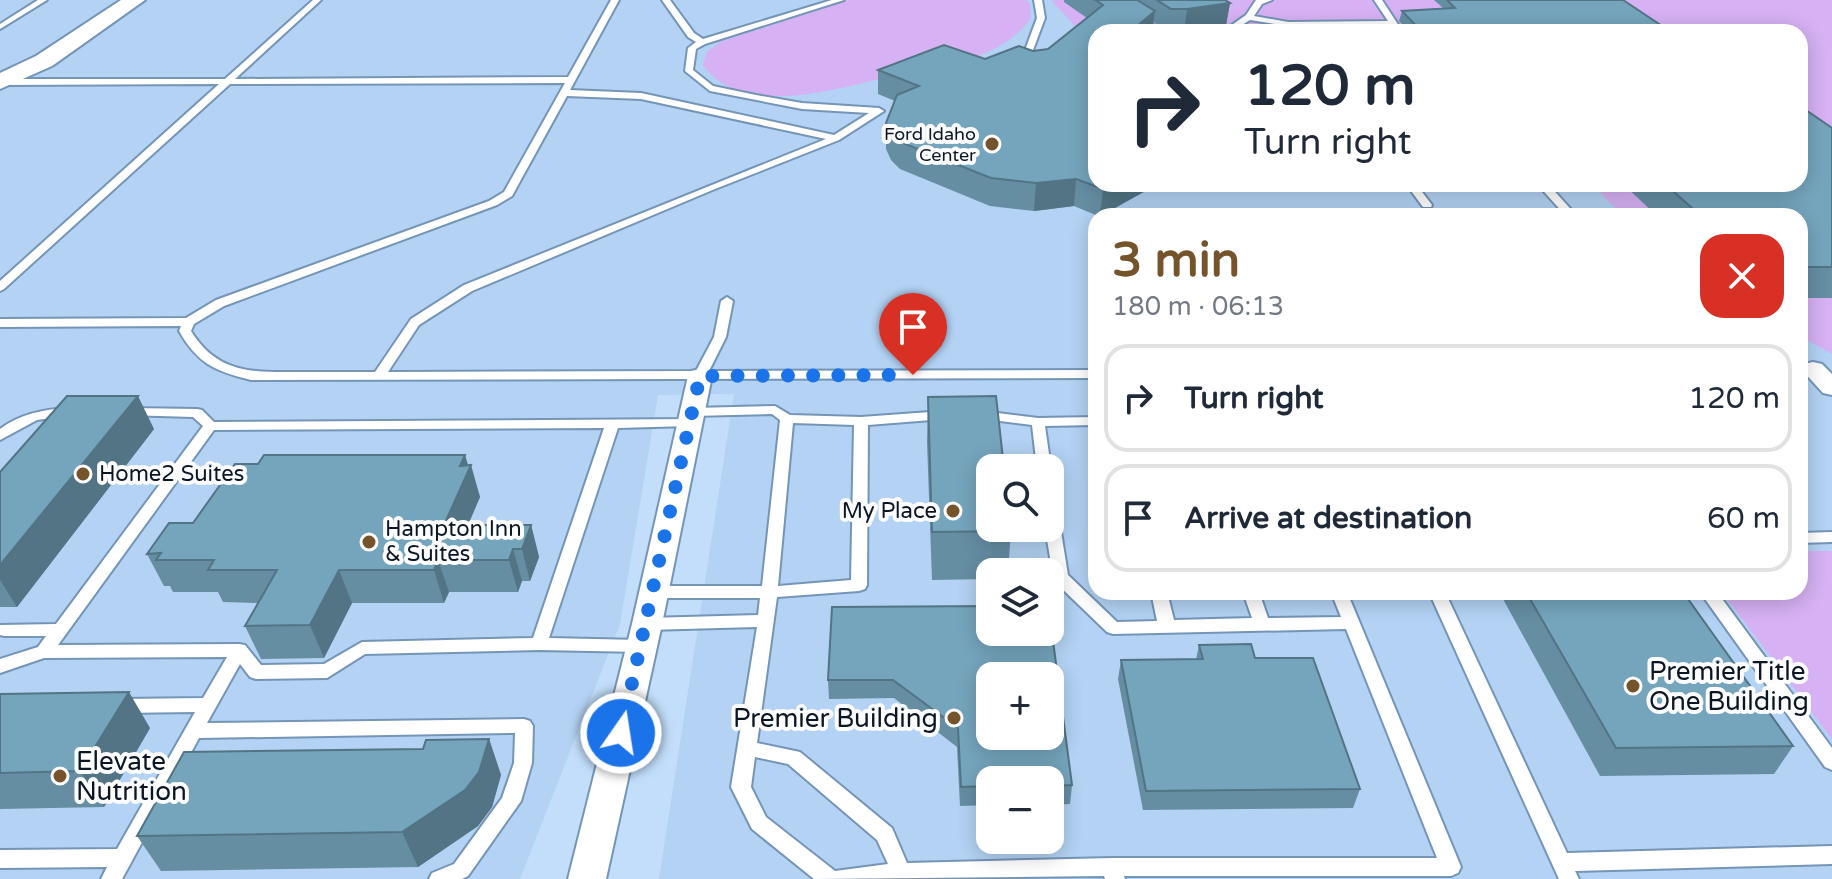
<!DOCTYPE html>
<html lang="en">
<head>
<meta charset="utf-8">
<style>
  :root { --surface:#fff; --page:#f6f6f7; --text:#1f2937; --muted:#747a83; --line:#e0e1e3; --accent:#76542b }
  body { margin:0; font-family:"Varela Round",sans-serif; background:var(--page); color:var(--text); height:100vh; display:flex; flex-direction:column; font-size:30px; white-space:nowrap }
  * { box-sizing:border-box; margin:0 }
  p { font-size:26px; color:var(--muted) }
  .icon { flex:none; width:44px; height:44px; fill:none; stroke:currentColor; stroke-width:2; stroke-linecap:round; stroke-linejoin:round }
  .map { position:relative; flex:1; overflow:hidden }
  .panel { position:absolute; left:1088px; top:208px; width:720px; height:392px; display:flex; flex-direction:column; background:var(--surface); border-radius:24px; box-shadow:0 4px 20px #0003 }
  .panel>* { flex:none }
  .hud { position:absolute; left:1088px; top:24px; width:720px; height:168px; border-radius:24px; box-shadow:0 4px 20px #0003; background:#fff; color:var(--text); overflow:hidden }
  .buttons { position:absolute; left:976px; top:454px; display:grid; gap:16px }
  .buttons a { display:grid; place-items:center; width:88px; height:88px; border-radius:16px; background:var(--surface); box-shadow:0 4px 20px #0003; font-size:40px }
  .pin { position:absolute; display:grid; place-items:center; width:68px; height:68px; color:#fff; margin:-82px -34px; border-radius:50% 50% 50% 0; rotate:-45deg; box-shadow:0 0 8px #0007 }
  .pin .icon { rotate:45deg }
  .me { position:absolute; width:88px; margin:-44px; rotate:13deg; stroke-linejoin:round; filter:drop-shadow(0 0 6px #0008) }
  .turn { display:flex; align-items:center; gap:28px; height:168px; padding:0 24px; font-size:36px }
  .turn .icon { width:104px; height:104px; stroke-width:2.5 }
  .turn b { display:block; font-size:56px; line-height:68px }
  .round { display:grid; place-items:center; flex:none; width:84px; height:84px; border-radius:24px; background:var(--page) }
  .headline { display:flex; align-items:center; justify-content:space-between; height:136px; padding:0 24px }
  h1 { font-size:48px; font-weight:700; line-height:60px; color:var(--accent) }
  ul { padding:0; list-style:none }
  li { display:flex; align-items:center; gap:24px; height:108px; margin:0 16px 12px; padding:0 8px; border:4px solid var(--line); border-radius:24px }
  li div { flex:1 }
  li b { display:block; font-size:30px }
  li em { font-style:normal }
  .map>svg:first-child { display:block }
</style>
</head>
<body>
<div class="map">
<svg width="1832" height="879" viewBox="0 0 1832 879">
  <rect width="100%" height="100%" fill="#c2defb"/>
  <path fill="#b3d2f4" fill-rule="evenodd" d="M0,0H1809L1832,13V879H659L734,394L658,395L620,624L520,879H0ZM1096,32H1800V184H1096ZM1096,216H1800V592H1096ZM990,468H1050V528H990ZM990,572H1050V632H990ZM990,676H1050V736H990ZM990,780H1050V840H990Z"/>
  <path fill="#d6b1f3" d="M848,0H1026L1030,4L1031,18C999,63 937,65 888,77C836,89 741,119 703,65L707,52L720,42Z
    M1051,0H1832V354L1800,336V216H1623L1592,184H1800V32H1385L1380,28L1293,26L1266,32H1096L1088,40Z
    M1800,551H1832V739L1722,592H1800Z"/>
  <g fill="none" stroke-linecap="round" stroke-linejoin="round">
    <defs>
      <path id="service" d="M38,0H47L0,29V24Z
        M313,0H321L235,79L568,77L611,0H619L570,90L641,93L834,135L869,113L802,109L710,91L685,71L688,48L696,42L688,37L662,0H670L694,33L703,39L832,0H844L705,44L696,49L693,70L713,86L756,95L802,103L879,108L884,111L839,140L715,189L472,291L419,325L388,372L696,371L714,337L721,301L727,297L733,301L726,337L709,371L1096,370V378L251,380C215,371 198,364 179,331L181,326L0,327V319L186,318L216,300L489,201L504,192L565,83L230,84L4,289L0,291V281L219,84L0,85V79H225ZM567,96L641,99L826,139L464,285L411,319L375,372C350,372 325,372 300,372C255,372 218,375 191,331L194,324L224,306L497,205L512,196Z
        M1034,0H1042L1045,18L1033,50L1029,52L1025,50L1037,18Z
        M1106,0H1115L1165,32H1155Z
        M1256,0H1272L1262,4L1254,16L1288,22L1388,21L1374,0H1382L1403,32H1395L1391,25L1288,26L1250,20L1231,32H1222L1246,15Z
        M1406,184H1416L1432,205L1431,207H1423Z
        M1537,184H1548L1577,216H1566Z
        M775,406L790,415L861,417L944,411L951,415L944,419L868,425L867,585L865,589L859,591L777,597L757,743L800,752L892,828L907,863L1112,858H1437L1346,629L1113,634L1107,632L1054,581L1045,528H1050V502L1057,507L1068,575L1117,622L1157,621L1151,592H1167L1174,620L1252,618L1243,592H1259L1268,618L1341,617L1331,592H1347L1461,867L1458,873L1451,876H1124L1125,879H1105L1104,876L814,879L752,829L731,787L757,627L647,630L641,628L639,624L641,620L647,618L758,615L760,598H654L648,596L646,592L648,588L654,586H762L780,420L772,414L693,416L686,412L693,408ZM793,423L854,425L851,580L778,586ZM755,757L788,764L877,840L888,864L835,871L766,817L751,787Z
        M69,408L76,412L74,415L37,420L0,440V429C20,414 44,409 69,408Z
        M130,408L197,409L202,410L214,422L695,419L697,422L690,426L618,428L549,638L641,640L647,642L650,646L647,650L641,652L539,650L365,654L327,678L256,679L250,677L240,664L207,723L524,719L530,721L533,726L532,763L521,801L468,876L462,879H429L432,873L454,864L502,798L514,763L515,733L199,738L122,879H101L107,867L0,868V850L117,849L195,712L121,713L115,711L112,706L115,701L121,699L203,698L227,657L44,658L0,673V659L38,647L46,636H4L0,635V625L56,624L203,426L193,417L125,415L123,412ZM604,428L533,638L362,642L324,664L261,665L245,645L239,644L58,645L214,430Z
        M981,411L1038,418L1096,417V425L1045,426L1051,468L1050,470V468H1037L1032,425L976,418L974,415Z
        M1832,532V542L1800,543V533Z
        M1429,592H1445L1567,853L1832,846V864L1575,871L1579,879H1559Z
        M1700,592H1717L1832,748V770L1825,767Z"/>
      <path id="minor" d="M1813,362L1822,364L1832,374V395L1823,393L1801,369L1804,364Z
        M700,369L709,371L712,376L662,624L606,879H568L632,624L688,376L691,371Z"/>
      <path id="secondary" d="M121,0H145L52,66L0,89V73L36,56Z"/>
    </defs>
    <use href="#service" stroke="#7595b7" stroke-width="4"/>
    <use href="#minor" stroke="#7595b7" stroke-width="4"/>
    <use href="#secondary" stroke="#7595b7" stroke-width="4"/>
    <use href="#service" fill="#fff" fill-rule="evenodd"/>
    <use href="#minor" fill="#fff" fill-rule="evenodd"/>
    <use href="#secondary" fill="#fff" fill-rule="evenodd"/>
  </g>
  <path fill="#658ea3" d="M1064,0H1225L1230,3L1226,25L1184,32H1168L1154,22L1096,32V184H1158L1101,216H1098L1074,206L1034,211L990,206L900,169L891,160L886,149V123L895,101L878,94V70L985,59L1048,49L1087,18L1064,2Z
    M1434,0H1623L1671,32H1410L1399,21L1402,11L1443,8Z
    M1832,128V298H1800V216H1657L1623,184H1800Z
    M928,397L1011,531L1008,572H990V579L932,580L927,442Z
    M154,429L17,607H0V472Z
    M258,464L468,465L480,497L468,525H531L539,557L530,581H522L518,592H449L444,603H352L324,658L261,659L245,626L259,603L223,602L218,592H173L170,586H164L147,554L193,523Z
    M1506,592H1683L1793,746L1774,774L1600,776L1503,599Z
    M832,607L1072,785L1070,804L1050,805V780H990V805L960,806L957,747L894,698L829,699L828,680Z
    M1199,645L1255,658L1360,789L1353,808L1143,810L1118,679L1121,660H1196Z
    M0,694L150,728L104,807L0,809Z
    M489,739L501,775L492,807L478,826L418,867L161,871L137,836L423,749Z"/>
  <path fill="#527484" d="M1230,3L1226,25L1184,32L1187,9Z
    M1155,11L1152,32H1130Z
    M1076,179L1074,206L1034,211L1036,183Z
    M1112,184H1158L1100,216L1103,189Z
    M138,396L154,429L17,607L0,580V565Z
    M465,455L469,468L471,465L480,497L454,557L444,525L460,466Z
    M531,525L539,557L530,581L522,549Z
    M513,549L522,581L518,592L509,560Z
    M438,560L449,592L444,603L434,570Z
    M339,570L352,603L324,658L310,625Z
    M129,692L150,728L104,807L80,771Z
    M489,739L501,775L492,807L478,826L418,867L402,832Z"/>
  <path fill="#75a5bd" stroke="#527484" stroke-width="2" fill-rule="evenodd" d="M1095,0H1137L1155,11L1130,32H1096V184H1112L1103,189L1076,179L1036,183L991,178L900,142L890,133L886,123L897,95L919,86L878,70L944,45L985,59L1019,46L1033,51L1048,49L1103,5Z
    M1157,0H1225L1230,3L1187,9H1171Z
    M1447,0H1623L1671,32H1422L1402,11L1455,8Z
    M1800,106L1832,128V267H1800V216H1701L1665,184H1800Z
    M67,396H138L0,565V472Z
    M996,396L1004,468H990V528H1011V531L932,532L928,397Z
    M264,455H465L460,466L471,465L444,525H531L522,549H513L509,560H438L434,570H339L310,625L245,626L277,570H208L214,560H156L161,553L147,554L169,523H193L235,464H258Z
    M1526,592H1683L1793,746L1616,748Z
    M990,606V632H1050V618L1072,785L1050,786V780H990V786L961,787L958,728L893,680H828L832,607ZM990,676H1050V736H990Z
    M1251,644L1255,658H1313L1360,789L1146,791L1121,660L1203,659L1199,645Z
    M129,692L80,771L0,773V694Z
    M489,739L479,772L465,790L402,832L137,836L184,752L423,749L426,740Z"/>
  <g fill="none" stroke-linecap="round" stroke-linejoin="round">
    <path stroke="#1a73e8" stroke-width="14" stroke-dasharray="0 25.2" d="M621,733L700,376L913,375"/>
  </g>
  <g fill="#76542b" stroke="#fcfcfc" stroke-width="3">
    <circle cx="992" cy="144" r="8"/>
    <circle cx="83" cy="474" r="8"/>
    <circle cx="953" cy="511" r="8"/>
    <circle cx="369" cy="542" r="8"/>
    <circle cx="1633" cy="686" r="8"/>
    <circle cx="954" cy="718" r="8"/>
    <circle cx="60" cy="776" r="8"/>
  </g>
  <g text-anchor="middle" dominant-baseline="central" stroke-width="8" stroke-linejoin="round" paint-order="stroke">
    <g font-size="18" fill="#0a1623" stroke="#fcfcfc" text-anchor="end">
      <text x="976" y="134">Ford Idaho<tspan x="976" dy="21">Center</tspan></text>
    </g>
    <g font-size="22" fill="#0a1623" stroke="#fcfcfc" text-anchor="start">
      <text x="99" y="474">Home2 Suites</text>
      <text x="937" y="511" text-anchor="end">My Place</text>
      <text x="385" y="529">Hampton Inn<tspan x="385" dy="25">&amp; Suites</tspan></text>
    </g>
    <g font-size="26" fill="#0a1623" stroke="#fcfcfc" text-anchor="start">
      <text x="1649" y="671">Premier Title<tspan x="1649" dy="30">One Building</tspan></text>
      <text x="938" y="718" text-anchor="end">Premier Building</text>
      <text x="76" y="761">Elevate<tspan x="76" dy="30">Nutrition</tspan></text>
    </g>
  </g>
</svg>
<div class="buttons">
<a><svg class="icon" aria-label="search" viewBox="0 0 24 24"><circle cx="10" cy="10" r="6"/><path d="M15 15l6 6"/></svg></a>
<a><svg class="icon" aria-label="layers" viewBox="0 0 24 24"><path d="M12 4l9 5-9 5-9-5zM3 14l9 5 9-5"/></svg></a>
<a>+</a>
<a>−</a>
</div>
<div class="pin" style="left:913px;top:375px;background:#d93025"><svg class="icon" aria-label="arrive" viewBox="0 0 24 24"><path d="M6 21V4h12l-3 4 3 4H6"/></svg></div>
<svg class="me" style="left:621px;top:733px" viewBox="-20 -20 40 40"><circle r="17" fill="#1a73e8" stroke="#fff" stroke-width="3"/><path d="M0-11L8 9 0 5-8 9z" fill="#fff"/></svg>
<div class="hud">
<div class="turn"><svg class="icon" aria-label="right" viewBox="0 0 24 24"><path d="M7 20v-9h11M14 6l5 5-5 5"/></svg><div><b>120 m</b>Turn right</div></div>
</div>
<section class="panel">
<div class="headline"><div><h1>3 min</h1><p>180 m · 06:13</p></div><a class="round" style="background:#d93025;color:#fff"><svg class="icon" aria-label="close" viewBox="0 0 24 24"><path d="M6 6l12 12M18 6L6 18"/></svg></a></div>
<ul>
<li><svg class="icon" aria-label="right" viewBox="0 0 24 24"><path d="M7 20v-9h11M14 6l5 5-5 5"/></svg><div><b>Turn right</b></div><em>120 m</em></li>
<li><svg class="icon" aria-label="arrive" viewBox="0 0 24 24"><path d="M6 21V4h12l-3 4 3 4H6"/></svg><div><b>Arrive at destination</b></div><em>60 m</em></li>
</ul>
</section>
</div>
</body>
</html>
